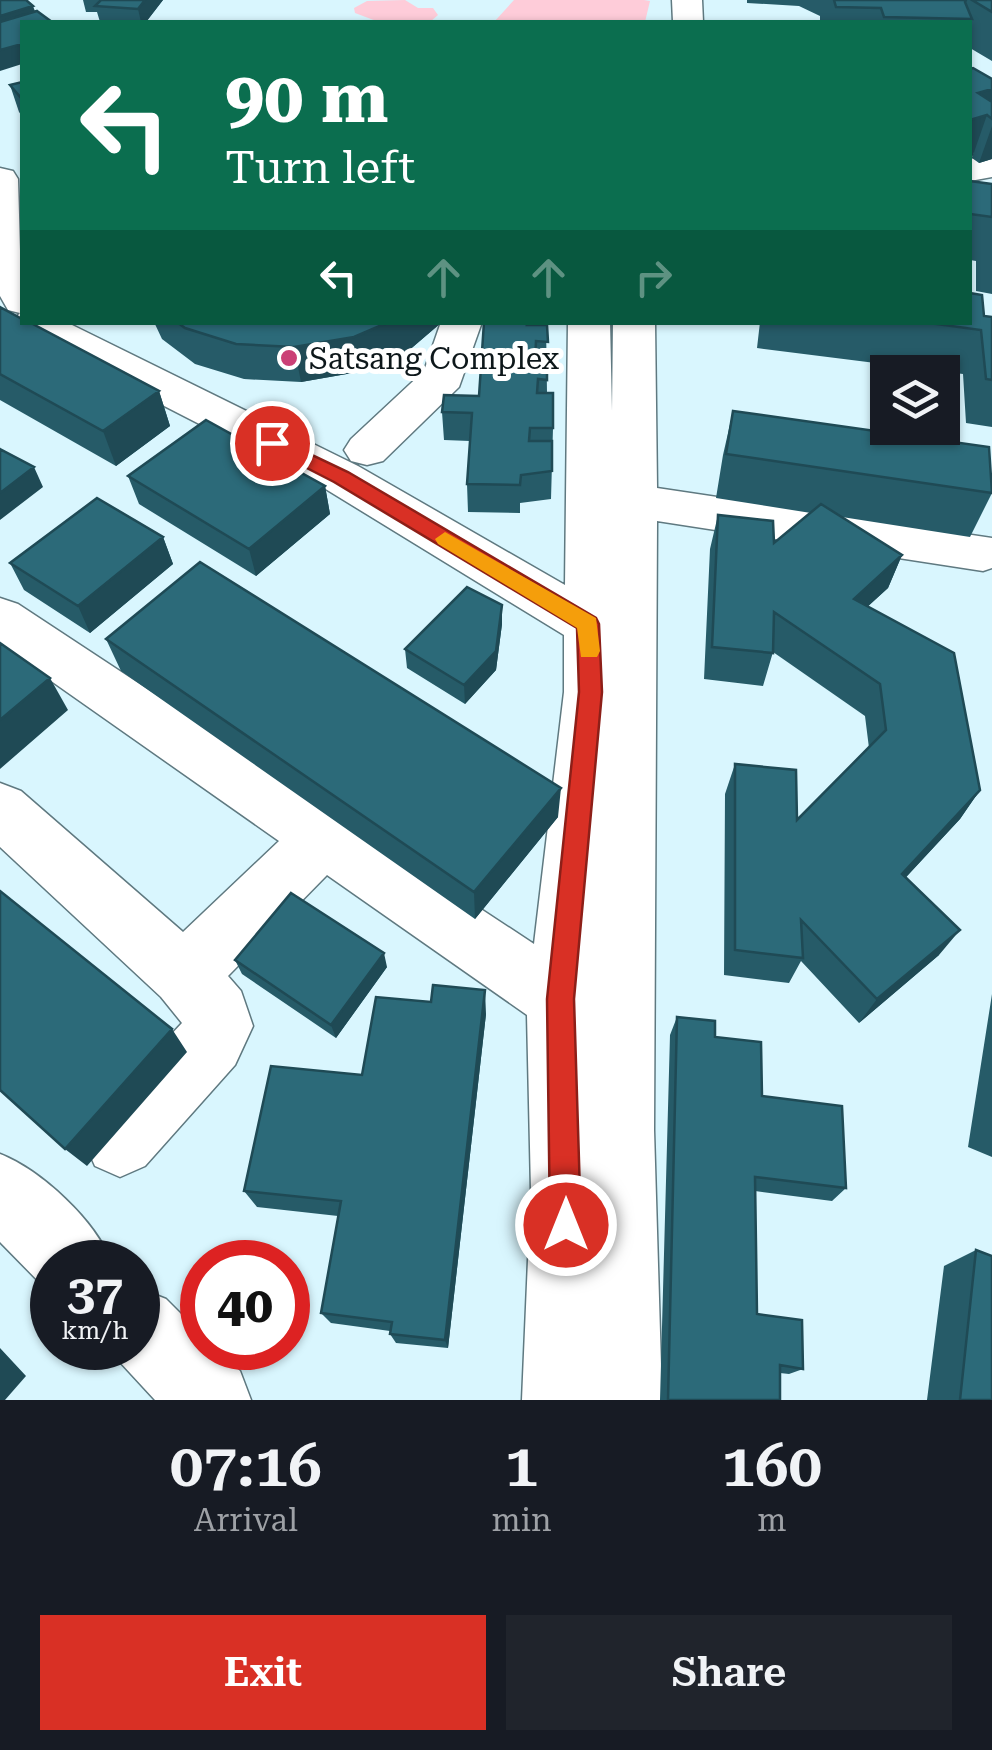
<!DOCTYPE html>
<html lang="en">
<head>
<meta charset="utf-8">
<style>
  :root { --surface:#171b24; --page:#20242c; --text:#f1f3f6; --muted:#9ea1a6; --accent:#d93025 }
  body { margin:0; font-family:"Roboto Serif",serif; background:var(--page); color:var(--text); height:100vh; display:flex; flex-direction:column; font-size:38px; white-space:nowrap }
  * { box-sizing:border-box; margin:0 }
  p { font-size:32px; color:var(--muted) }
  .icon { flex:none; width:55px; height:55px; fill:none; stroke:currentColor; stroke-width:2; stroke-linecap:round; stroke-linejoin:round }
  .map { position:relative; height:1400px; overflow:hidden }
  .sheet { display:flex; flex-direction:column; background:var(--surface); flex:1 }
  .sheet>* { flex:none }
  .guide { position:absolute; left:20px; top:20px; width:952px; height:305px; border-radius:0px; box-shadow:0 2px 8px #0004; background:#0b6e4f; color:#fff; overflow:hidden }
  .tools { position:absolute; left:870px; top:355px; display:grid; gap:20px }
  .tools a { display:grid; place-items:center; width:90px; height:90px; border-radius:0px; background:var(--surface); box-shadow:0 2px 8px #0004; font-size:50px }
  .speed { position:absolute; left:30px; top:1240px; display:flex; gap:20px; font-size:50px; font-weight:700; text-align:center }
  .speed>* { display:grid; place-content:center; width:130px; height:130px; border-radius:50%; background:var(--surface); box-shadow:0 2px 8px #0004; line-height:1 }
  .speed small { font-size:25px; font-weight:400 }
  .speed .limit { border:15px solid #d22; background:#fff; color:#111 }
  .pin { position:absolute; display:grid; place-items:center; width:85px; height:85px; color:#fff; margin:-42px; border:5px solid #fff; border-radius:50%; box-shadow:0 2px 10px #0007 }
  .me { position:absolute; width:110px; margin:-55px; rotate:0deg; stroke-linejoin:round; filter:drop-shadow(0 0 8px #0008) }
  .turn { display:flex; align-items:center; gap:35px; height:210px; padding:0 40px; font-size:45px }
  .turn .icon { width:130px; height:130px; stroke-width:2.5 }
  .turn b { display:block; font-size:70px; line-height:85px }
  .lanes { display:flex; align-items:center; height:95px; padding:0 40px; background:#0003; justify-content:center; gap:50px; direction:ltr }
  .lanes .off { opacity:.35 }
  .eta { display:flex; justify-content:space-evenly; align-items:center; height:170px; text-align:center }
  .eta b { font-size:60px; font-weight:600; line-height:70px }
  .primary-button { display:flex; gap:20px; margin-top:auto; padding:20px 40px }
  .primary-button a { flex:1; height:115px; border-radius:0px; background:var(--accent); color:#fff; font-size:40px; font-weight:600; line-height:115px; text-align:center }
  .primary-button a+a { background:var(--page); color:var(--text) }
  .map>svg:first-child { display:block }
</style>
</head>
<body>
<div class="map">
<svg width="992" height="1400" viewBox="0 0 992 1400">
  <rect width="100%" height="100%" fill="#d9f6fe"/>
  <path fill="#feccd9" d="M405,0L418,8H433L438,15L430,22H379L355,13L354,8L367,1Z
    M514,0H644L650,1L645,22H494Z"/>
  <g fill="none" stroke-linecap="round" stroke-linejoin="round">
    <defs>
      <path id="minor" d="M672,0H702L703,22H673Z
        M992,155V177L970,181V159Z
        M0,168L13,171L18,179L22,322H66L358,466L565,585L568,322H610L612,411L613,322H655L657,488L992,538V568L983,571L657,521L654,1130L662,1400H522L531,1190L527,1015L327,875L228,976L241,991L253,1026L235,1065L145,1166L120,1177L95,1166L84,1141L95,1116L182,1023L161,997L0,847V783L21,791L183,932L279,841L0,645V598L18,604L534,944L564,692V635L324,488L18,331L12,322L20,313L8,310L0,296Z
        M441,322H482L459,387L383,461L367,465L351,461L344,450L351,439L424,371Z
        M0,1154C41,1170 96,1221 111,1262H52V1291L46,1289L0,1242Z
        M138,1288L166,1299L202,1335V1348H215L240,1371L251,1400H155L107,1348H138Z"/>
    </defs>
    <use href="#minor" stroke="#5f7980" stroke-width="3"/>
    <use href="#minor" fill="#fff" fill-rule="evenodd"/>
  </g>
  <path fill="#265b68" d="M83,0H163L146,22H100L97,12H86Z
    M747,0H992V61L970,48V22H820V16L799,6L747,3Z
    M992,79V159L979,163L972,158Z
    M22,82V116L19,112L10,85Z
    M970,181L992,184V294L976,291V261L970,260Z
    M0,307L159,391L170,426L116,466L0,400Z
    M984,316L992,317V427L966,423L963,374L757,348L760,322H970Z
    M154,322H442L407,352L358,372L301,382L244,379L195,364L162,339Z
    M484,322H546L547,393L553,428L551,499L520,503V513L468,512L467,484L470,441L444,440L442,412L479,396Z
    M733,411L992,493L970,537L842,517L902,555L888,588L868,606L980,790L960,819L906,877L939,955L859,1023L801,961L789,983L724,975L725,794L735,764L797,820L869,748L865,716L773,652L763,686L704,679L710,549L718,515L774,543L811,513L716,498L723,455Z
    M128,476L325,486L330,514L256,576L139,504Z
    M163,537L173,564L90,633L24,590L10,563Z
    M502,605V624L496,670L465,704L407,668L405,649Z
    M106,639L558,817L475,919L121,671Z
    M235,960L387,967L336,1038L242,974Z
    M992,994V1157L968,1147Z
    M486,1014L448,1348L396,1343L390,1334V1331L331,1323L321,1313L338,1216L257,1207L244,1191L362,1075Z
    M677,1017L715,1037L762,1096L846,1188L832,1201L755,1191L757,1314L803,1369L789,1374L780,1373V1400H660L670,1035Z
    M976,1250L992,1400H927L944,1266Z"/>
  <path fill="#1f4a55" d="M145,0H163L146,22H141L138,9Z
    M33,6L39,22L0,36V16Z
    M22,44V64L0,71V50Z
    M992,89V118L987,115L972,158L970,159V117L978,93Z
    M992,126V159L979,163Z
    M389,322H442L407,352L358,372L301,382L294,347Z
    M159,391L170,426L116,466L103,431Z
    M34,467L43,487L0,520V493Z
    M325,486L330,514L256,576L249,549Z
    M163,537L173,564L90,633L78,606Z
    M902,555L888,588L840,632L854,599Z
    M502,605V624L496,670L465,704L464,685Z
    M50,678L68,710L0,769V720Z
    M561,788L558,817L475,919L474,892Z
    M980,790L960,819L884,901L902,874Z
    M960,930L939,955L859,1023L877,999Z
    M384,953L387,967L336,1038L331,1025Z
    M485,990L486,1014L448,1348L445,1340Z
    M172,1029L187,1052L87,1166L65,1149Z
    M0,1348L26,1376L5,1400H0Z"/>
  <path fill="#2c6a79" stroke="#1f4a55" stroke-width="2.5" d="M0,0H26L33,6L0,16Z
    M101,0H145L138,9L95,6Z
    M834,0H966L965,2L972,19L884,17L881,8L836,7Z
    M972,0H992V12Z
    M37,11L52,22H22V44L0,50V22Z
    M973,68L992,79V89L978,93L992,102V119L987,115L970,120V69Z
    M22,82V99L10,85Z
    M970,181L992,184V217L970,214Z
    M970,293L982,295L984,316L992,317V380L986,379L981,330L922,322H970Z
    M0,307L22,319V322H29L159,391L103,431L0,374Z
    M177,322H389L354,337L294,347L236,344L185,328Z
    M484,322H528L527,325H547L548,342L536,341L535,362H547V380L538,379L537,393H553V428H530L529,441H552V471L521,475L520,485L467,484L472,413L442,412L444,395L479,396Z
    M733,411L989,447L992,493L726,454Z
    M206,420L325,486L249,549L128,476Z
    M0,449L34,467L0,493Z
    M97,498L163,537L78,606L10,563Z
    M821,504L902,555L854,599L954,653L980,790L902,874L960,930L877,999L801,920L803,958L735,950V764L796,770L797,820L886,730L880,684L774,612L773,653L712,647L718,515L773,521L774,543Z
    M200,562L561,788L474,892L106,639Z
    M467,587L502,605L496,651L464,685L405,649Z
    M0,643L50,678L0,720Z
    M0,891L172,1029L65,1149L0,1090Z
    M291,893L384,953L331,1025L235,960Z
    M433,985L485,990L445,1340L390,1334L392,1322L321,1313L341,1201L244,1191L271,1066L362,1075L376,997L431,1002Z
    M677,1017L715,1021V1037L761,1042L762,1096L842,1106L846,1188L755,1177L757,1314L802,1320L803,1369L780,1365V1400H668Z
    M976,1250L992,1256V1400H960Z"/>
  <path fill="#d93025" stroke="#8d1f18" stroke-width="2.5" d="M272,436L348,472L596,618L599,624L602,692L574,999L581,1225L577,1236L566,1241L555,1236L550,1225L547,999L579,692L577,628L334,482L266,447L263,443Z"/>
  <path fill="#f59e0b" d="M445,532L596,618L600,651L597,657H581L577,628L438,544L435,539Z"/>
  <circle fill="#cb4076" stroke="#fff" stroke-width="4" cx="289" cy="358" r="10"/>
  <g text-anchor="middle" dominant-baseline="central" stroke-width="10" stroke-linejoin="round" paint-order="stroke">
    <g font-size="30" fill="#0d171a" stroke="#fff" text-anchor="start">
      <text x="309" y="358">Satsang Complex</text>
    </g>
  </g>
</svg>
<div class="tools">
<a><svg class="icon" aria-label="layers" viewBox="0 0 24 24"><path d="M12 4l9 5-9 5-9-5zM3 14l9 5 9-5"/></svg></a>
</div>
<div class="speed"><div>37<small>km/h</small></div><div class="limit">40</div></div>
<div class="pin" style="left:272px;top:443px;background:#d93025"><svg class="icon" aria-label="arrive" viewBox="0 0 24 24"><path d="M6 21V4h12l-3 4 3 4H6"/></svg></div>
<svg class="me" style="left:566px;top:1225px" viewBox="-20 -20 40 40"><circle r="17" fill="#d93025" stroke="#fff" stroke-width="3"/><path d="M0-11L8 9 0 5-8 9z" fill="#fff"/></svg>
<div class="guide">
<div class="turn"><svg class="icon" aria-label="left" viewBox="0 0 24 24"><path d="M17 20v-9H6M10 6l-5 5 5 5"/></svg><div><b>90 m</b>Turn left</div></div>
<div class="lanes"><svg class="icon" aria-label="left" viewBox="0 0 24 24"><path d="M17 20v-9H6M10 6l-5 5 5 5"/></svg><svg class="icon off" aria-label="ahead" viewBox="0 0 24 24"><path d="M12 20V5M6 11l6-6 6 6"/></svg><svg class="icon off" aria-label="ahead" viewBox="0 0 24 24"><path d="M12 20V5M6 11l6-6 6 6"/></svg><svg class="icon off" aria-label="right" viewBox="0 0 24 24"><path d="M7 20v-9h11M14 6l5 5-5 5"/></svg></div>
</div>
</div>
<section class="sheet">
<div class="eta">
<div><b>07:16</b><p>Arrival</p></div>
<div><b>1</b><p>min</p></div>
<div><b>160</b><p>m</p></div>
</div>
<div class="primary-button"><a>Exit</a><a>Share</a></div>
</section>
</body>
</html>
